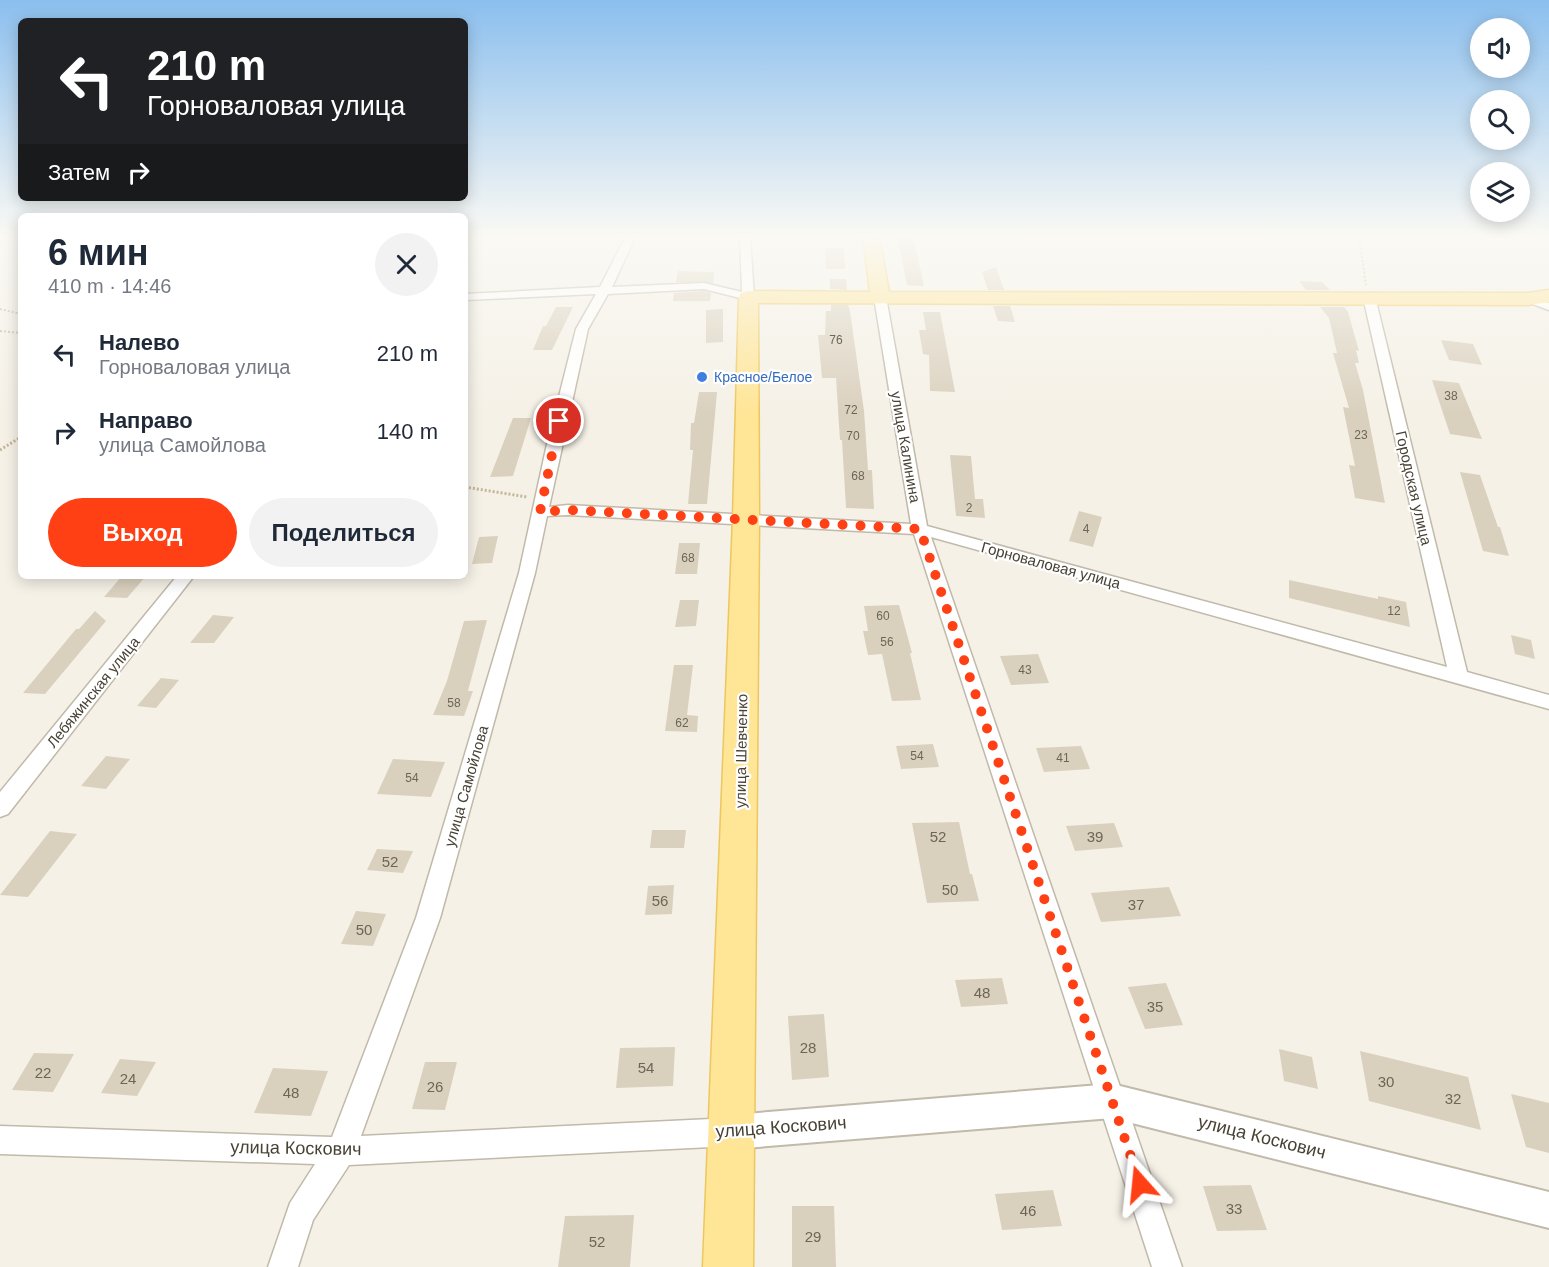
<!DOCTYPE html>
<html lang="ru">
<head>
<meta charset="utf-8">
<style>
  :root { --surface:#fff; --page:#f2f2f3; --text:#1f2937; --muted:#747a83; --accent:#ff4014 }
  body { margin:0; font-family:Arial,sans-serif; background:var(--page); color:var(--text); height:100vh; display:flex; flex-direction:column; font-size:22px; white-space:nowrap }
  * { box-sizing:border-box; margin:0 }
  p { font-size:20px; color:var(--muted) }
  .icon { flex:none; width:33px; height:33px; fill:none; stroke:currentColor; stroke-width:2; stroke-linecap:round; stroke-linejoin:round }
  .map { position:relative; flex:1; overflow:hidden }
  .drawer { position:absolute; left:18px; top:213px; width:450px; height:366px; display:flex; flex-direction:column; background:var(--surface); border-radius:9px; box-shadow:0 3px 15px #0003 }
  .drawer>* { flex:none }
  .banner { position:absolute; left:18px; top:18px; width:450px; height:183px; border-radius:9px; box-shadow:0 3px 15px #0003; background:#202124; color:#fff; overflow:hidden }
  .controls { position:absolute; left:1470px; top:18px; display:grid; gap:12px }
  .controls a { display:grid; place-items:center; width:60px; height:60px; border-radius:50%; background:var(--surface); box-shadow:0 3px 15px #0003; font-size:30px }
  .pin { position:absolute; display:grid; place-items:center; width:51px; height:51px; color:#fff; margin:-26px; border:3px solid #fff; border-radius:50%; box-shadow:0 2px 6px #0007 }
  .me { position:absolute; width:66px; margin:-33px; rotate:342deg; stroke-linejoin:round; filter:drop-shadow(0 0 4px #0008) }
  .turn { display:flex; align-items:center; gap:21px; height:126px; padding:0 30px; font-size:27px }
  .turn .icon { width:78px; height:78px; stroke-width:2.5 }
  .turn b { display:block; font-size:42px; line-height:51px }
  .then { display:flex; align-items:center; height:57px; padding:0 30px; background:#0003; gap:12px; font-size:22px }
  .round { display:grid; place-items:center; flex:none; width:63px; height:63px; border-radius:32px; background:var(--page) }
  .overview { display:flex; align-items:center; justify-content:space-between; height:102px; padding:0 30px }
  h1 { font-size:36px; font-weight:800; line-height:45px }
  .cta { display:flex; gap:12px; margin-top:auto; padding:12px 30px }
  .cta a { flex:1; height:69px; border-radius:36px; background:var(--accent); color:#fff; font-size:24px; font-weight:800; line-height:69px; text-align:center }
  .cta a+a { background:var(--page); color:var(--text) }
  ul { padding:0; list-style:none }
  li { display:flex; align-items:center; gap:18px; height:78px; padding:0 30px }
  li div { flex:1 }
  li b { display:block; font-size:22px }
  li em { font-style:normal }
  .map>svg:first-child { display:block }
</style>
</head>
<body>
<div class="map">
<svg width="1549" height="1267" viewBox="0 0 1549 1267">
  <rect width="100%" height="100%" fill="#f5f1e7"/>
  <path fill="#dad0be" d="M897,236H913L924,286L907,285Z
    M825,248H844L845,269H826Z
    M996,267L1004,290H988L982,272Z
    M678,271L714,272L713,283L676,282Z
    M830,279H846L847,290L830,289Z
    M1299,281L1322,282L1330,290H1306Z
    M704,291L711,293L710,301H673L674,293Z
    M831,305H848L850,311L864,411L868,470H872L874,509L846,508L842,440H840L836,378H822L818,335H825L826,311H831Z
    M993,306H1010L1015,322L998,321Z
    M556,307H573L552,350H533L543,326H546Z
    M1320,307H1344L1348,312L1359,351L1356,350L1359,363H1355L1363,390L1385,503L1355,498L1349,465L1355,466L1343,407L1349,408L1333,353H1337L1329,318Z
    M723,309V342L706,343V310Z
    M923,312H940L955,392L930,391L929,355L923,354L919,330H926Z
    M1441,340L1473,344L1482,365L1449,360Z
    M1432,380L1459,383L1482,439L1450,434Z
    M699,392H717L707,504H688L693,450H690L691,423H694Z
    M513,418H531L513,476L490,477Z
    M950,455L971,456L975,499H983L985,518L956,516Z
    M1460,472L1480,475L1498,527H1500L1509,556L1483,551Z
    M1079,511L1102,517L1093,547L1069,541Z
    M498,536L492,563L472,564L479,537Z
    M679,543H700L697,574H675Z
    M122,576H146L127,598L104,597Z
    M1289,580L1378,599V596L1406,602L1410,627L1289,598Z
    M680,600H699L696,626L675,627Z
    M899,605L912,653H910L921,700L892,701L882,654L868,655L863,631H868L864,606Z
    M95,611L106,621L45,694L23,693L76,629H79Z
    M213,615L234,617L214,643H190Z
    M487,620L468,691H473L464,716L433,715L447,681L464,621Z
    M1511,635L1531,640L1535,659L1515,654Z
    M1038,654L1049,683L1011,685L1000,656Z
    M674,665H693L687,715L698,716L697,732L665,731Z
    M161,678L179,680L156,708L137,706Z
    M933,744L939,767L901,769L896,746Z
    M1081,746L1090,769L1044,772L1036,748Z
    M106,756L130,759L106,789L81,786Z
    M393,759L445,762L431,797L377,794Z
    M959,822L970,874H972L979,901L927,903L912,823Z
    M1114,823L1123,847L1075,851L1066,826Z
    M652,830H686L684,848H650Z
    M50,831L77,834L28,897L0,895Z
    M377,849L413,851L403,873L367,870Z
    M674,885L672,914L645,915L648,886Z
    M1169,887L1181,916L1101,922L1091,893Z
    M356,911L386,914L373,946L341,944Z
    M1002,978L1008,1004L961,1007L955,980Z
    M1166,983L1183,1025L1145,1029L1128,987Z
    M824,1014L829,1077L792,1080L788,1016Z
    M675,1047L673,1086L616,1088L620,1048Z
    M1279,1049L1312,1057L1318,1089L1284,1081Z
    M1360,1051L1468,1077L1481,1130L1369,1101Z
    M34,1053L74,1054L53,1092L12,1090Z
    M120,1059L156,1062L137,1096L101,1093Z
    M425,1062H457L445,1110L412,1109Z
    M273,1068L328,1071L311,1116L254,1113Z
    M1511,1094L1549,1103V1153L1526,1147Z
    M1251,1185L1267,1230L1217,1231L1203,1186Z
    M1053,1190L1062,1226L1002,1230L995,1194Z
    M792,1206H834L836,1267H792Z
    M634,1215L630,1267H558L565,1216Z"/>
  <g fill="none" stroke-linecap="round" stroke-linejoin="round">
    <defs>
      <path id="minor" d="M626,236H636L612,287L704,283L742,292L740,236H750L754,297L748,300L704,289L608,294L588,329L549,507L568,505L911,524L874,297L880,294L886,297L927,526L1447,667L1363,297L1369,294L1375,297L1467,672L1549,695V709L931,537L1182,1267H1152L914,534L568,515L547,516L535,573L440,918L361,1136L732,1118L742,1122L746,1132L742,1142L732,1146L349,1165L313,1220L298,1267H268L290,1203L315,1164L0,1154V1126L332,1137L416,918L519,573L547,444L576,329L596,294L465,300V294L600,287Z
        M1528,296L1549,303V310L1524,301L1522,299Z
        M177,576H194L8,814L0,817V792Z"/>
      <path id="tertiary" d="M1112,1084L1549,1192V1228L1112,1118L732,1149L720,1144L715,1132L720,1120L732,1115Z"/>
      <path id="primary" d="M863,236H879L889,292L1528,293L1549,290V302L1528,305L758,303L759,519L753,1267H703L733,519L739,297L741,293L748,291L870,292Z"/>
    </defs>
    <use href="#minor" stroke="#c1b9a9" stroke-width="3"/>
    <use href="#tertiary" stroke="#c1b9a9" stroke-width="4"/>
    <use href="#primary" stroke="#edc75d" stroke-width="3"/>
    <path stroke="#c4b699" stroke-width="2" stroke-dasharray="2 2" stroke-linecap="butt" d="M1359,236L1366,285
      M0,243L13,236
      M0,309L21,314
      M0,331L21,333"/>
    <path stroke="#c4b699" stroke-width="3" stroke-dasharray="2 2" stroke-linecap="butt" d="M0,450L21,437
      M465,487L527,497"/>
    <use href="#minor" fill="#fff" fill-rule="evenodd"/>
    <use href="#tertiary" fill="#fff" fill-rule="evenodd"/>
    <use href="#primary" fill="#ffe596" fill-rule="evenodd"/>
  </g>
  <linearGradient id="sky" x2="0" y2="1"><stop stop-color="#8bbfee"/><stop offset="0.57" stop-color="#faf9f4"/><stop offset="1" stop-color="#faf9f4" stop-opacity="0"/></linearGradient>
  <rect width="1549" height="413" fill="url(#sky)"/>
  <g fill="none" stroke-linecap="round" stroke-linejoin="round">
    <path stroke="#ff4014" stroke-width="10" stroke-dasharray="0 18" d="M559,421L540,512L568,510L920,529L1140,1184"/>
  </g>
  <circle fill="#3f7fe0" stroke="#fff" stroke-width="2" cx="702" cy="377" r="6"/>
  <g text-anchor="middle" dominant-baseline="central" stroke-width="4.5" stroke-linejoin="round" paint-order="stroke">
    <g font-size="12" fill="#6c6657">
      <text x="836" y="340">76</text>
      <text x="1451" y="396">38</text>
      <text x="851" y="410">72</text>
      <text x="1361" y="435">23</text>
      <text x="853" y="436">70</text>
      <text x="858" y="476">68</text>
      <text x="969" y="508">2</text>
      <text x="1086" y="529">4</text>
      <text x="688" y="558">68</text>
      <text x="1394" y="611">12</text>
      <text x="883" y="616">60</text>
      <text x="887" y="642">56</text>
      <text x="1025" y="670">43</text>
      <text x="454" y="703">58</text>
      <text x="682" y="723">62</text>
      <text x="917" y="756">54</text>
      <text x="1063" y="758">41</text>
      <text x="412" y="778">54</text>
    </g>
    <g font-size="14" fill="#366cbe" stroke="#fff" text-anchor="start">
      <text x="714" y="377">Красное/Белое</text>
    </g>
    <g font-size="15" fill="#484235" stroke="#fff">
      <text transform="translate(906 447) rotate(80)">улица Калинина</text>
      <text transform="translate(1414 488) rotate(77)">Городская улица</text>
      <text transform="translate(1051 565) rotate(15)">Горноваловая улица</text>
      <text transform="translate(93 692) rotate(-51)">Лебяжинская улица</text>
      <text transform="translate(741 751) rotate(-89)">улица Шевченко</text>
      <text transform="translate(466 786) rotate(-74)">улица Самойлова</text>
    </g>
    <g font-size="15" fill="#6c6657">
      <text x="938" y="836">52</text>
      <text x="1095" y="836">39</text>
      <text x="390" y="861">52</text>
      <text x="950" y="889">50</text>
      <text x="660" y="900">56</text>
      <text x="1136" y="904">37</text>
      <text x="364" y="929">50</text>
      <text x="982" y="992">48</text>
      <text x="1155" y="1006">35</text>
      <text x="808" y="1047">28</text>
      <text x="646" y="1067">54</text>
      <text x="43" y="1072">22</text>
      <text x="128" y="1078">24</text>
      <text x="1386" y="1081">30</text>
      <text x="435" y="1086">26</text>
      <text x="291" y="1092">48</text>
      <text x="1453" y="1098">32</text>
      <text x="1234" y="1208">33</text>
      <text x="1028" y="1210">46</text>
      <text x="813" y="1236">29</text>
      <text x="597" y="1241">52</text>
    </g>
    <g font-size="18" fill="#484235" stroke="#fff">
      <text transform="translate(781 1127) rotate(-4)">улица Коскович</text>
      <text transform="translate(1262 1137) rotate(14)">улица Коскович</text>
      <text transform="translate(296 1148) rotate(1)">улица Коскович</text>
    </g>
  </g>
</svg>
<div class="controls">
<a><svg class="icon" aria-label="sound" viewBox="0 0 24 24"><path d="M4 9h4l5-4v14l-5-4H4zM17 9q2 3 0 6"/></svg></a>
<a><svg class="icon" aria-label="search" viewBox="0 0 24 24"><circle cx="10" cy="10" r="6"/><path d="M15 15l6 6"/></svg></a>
<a><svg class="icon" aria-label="layers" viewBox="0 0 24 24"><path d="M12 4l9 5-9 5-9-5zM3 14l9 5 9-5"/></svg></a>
</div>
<div class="pin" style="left:559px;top:421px;background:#d93025"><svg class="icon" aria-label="arrive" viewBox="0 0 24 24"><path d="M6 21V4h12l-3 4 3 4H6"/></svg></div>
<svg class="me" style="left:1140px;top:1184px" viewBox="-20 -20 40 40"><path d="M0-17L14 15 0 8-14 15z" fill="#ff4014" stroke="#fff" stroke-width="4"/></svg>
<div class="banner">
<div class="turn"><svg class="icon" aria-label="left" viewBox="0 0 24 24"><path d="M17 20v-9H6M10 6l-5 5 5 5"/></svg><div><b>210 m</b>Горноваловая улица</div></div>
<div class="then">Затем<svg class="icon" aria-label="right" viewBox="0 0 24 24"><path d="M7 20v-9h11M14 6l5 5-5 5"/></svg></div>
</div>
<section class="drawer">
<div class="overview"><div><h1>6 мин</h1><p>410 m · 14:46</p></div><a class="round"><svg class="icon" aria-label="close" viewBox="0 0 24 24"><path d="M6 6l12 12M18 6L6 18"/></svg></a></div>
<ul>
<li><svg class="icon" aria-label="left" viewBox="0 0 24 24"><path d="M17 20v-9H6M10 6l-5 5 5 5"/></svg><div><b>Налево</b><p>Горноваловая улица</p></div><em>210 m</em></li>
<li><svg class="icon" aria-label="right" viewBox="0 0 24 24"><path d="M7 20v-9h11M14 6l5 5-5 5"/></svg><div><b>Направо</b><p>улица Самойлова</p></div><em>140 m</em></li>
</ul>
<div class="cta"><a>Выход</a><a>Поделиться</a></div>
</section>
</div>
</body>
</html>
